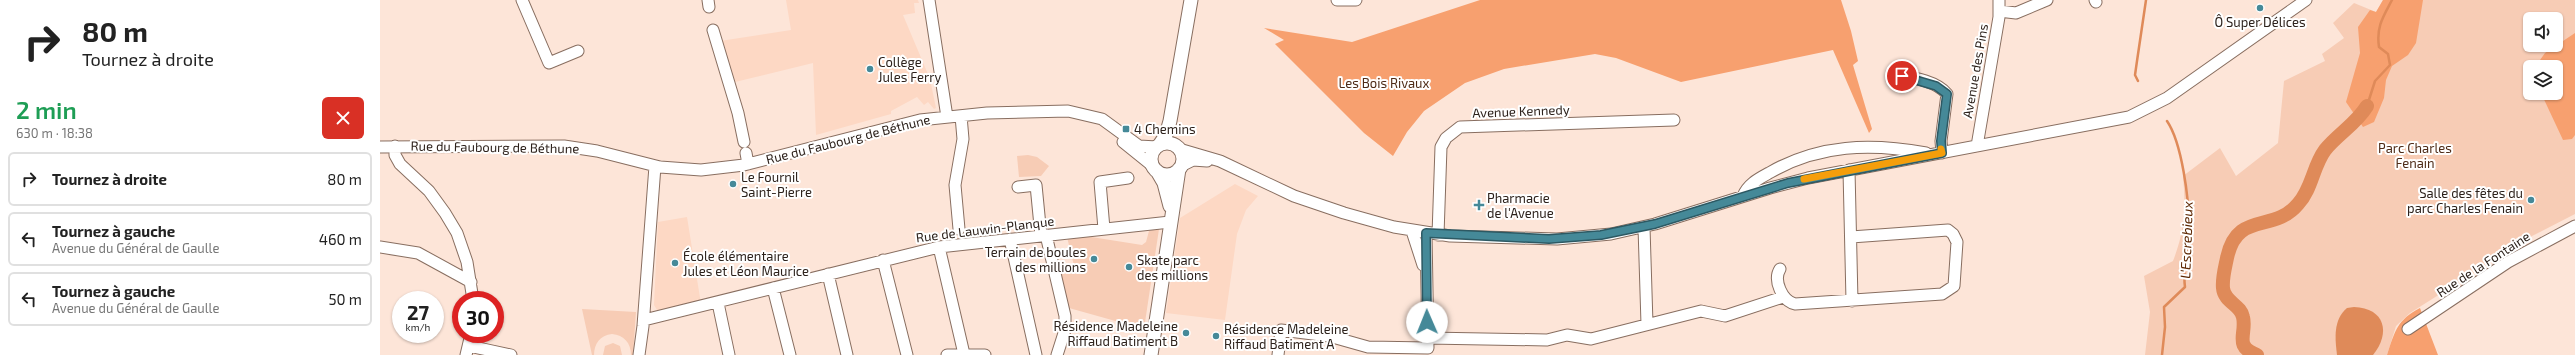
<!DOCTYPE html>
<html lang="fr">
<head>
<meta charset="utf-8">
<style>
  :root { --surface:#fff; --page:#f6f6f6; --text:#222; --muted:#767676; --line:#e0e0e0 }
  body { margin:0; font-family:"Exo 2",sans-serif; background:var(--page); color:var(--text); height:100vh; display:flex; flex-direction:column; font-size:15px; white-space:nowrap }
  * { box-sizing:border-box; margin:0 }
  p { font-size:13px; color:var(--muted) }
  .icon { flex:none; width:22px; height:22px; fill:none; stroke:currentColor; stroke-width:2; stroke-linecap:round; stroke-linejoin:round }
  .map { position:relative; flex:1; overflow:hidden }
  .side { display:flex; flex-direction:column; background:var(--surface); width:380px }
  .side>* { flex:none }
  .top-card { background:#fff; color:var(--text); overflow:hidden }
  .controls { position:absolute; left:2143px; top:12px; display:grid; gap:8px }
  .controls a { display:grid; place-items:center; width:40px; height:40px; border-radius:6px; background:var(--surface); box-shadow:0 1px 3px #0004; font-size:20px }
  .speed { position:absolute; left:12px; top:291px; display:flex; gap:8px; font-size:20px; font-weight:700; text-align:center }
  .speed>* { display:grid; place-content:center; width:52px; height:52px; border-radius:50%; background:var(--surface); box-shadow:0 1px 3px #0004; line-height:1 }
  .speed small { font-size:10px; font-weight:400 }
  .speed .limit { border:6px solid #d22; background:#fff; color:#111 }
  .pin { position:absolute; display:grid; place-items:center; width:34px; height:34px; color:#fff; margin:-17px; border:2px solid #fff; border-radius:50%; box-shadow:0 1px 4px #0007 }
  .me { position:absolute; width:44px; margin:-22px; rotate:359deg; stroke-linejoin:round; filter:drop-shadow(0 0 3px #0008) }
  .turn { display:flex; align-items:center; gap:14px; height:84px; padding:0 16px; font-size:18px }
  .turn .icon { width:52px; height:52px; stroke-width:2.5 }
  .turn b { display:block; font-size:28px; line-height:34px }
  .round { display:grid; place-items:center; flex:none; width:42px; height:42px; border-radius:6px; background:var(--page) }
  .headline { display:flex; align-items:center; justify-content:space-between; height:68px; padding:0 16px }
  h1 { font-size:24px; font-weight:600; line-height:30px; color:#1e9e55 }
  ul { padding:0; list-style:none }
  li { display:flex; align-items:center; gap:12px; height:54px; margin:0 8px 6px; padding:0 8px; border:2px solid var(--line); border-radius:6px }
  li div { flex:1 }
  li b { display:block; font-size:15px }
  li em { font-style:normal }
  main { display:flex; flex:1; min-height:0 }
  .map>svg:first-child { display:block }
</style>
</head>
<body>
<main>
<section class="side">
<div class="top-card">
<div class="turn"><svg class="icon" aria-label="right" viewBox="0 0 24 24"><path d="M7 20v-9h11M14 6l5 5-5 5"/></svg><div><b>80 m</b>Tournez à droite</div></div>
</div>
<div class="headline"><div><h1>2 min</h1><p>630 m · 18:38</p></div><a class="round" style="background:#d93025;color:#fff"><svg class="icon" aria-label="close" viewBox="0 0 24 24"><path d="M6 6l12 12M18 6L6 18"/></svg></a></div>
<ul>
<li><svg class="icon" aria-label="right" viewBox="0 0 24 24"><path d="M7 20v-9h11M14 6l5 5-5 5"/></svg><div><b>Tournez à droite</b></div><em>80 m</em></li>
<li><svg class="icon" aria-label="left" viewBox="0 0 24 24"><path d="M17 20v-9H6M10 6l-5 5 5 5"/></svg><div><b>Tournez à gauche</b><p>Avenue du Général de Gaulle</p></div><em>460 m</em></li>
<li><svg class="icon" aria-label="left" viewBox="0 0 24 24"><path d="M17 20v-9H6M10 6l-5 5 5 5"/></svg><div><b>Tournez à gauche</b><p>Avenue du Général de Gaulle</p></div><em>50 m</em></li>
</ul>
</section>
<div class="map">
<svg width="2195" height="355" viewBox="0 0 2195 355">
  <rect width="100%" height="100%" fill="#fde5d8"/>
  <path fill="#fdd8c4" d="M406,0H538L539,3H534L535,13L523,15L550,79L556,108L554,109L548,102L544,105L537,97L511,111V114L436,135L433,63L351,83L340,41L411,30Z
    M855,184L878,196L866,210L857,234L845,320L786,313L800,218Z
    M307,217L321,304L279,313L274,305L278,222Z"/>
  <path fill="#f7ccb5" fill-rule="evenodd" d="M2003,0H2195V214L2152,236L2030,313L2016,326L2007,355H1765L1770,312L1764,276L1793,261C1805,230 1806,209 1803,176L1840,148L1856,176L1898,143L1904,81L1945,61L1942,54L1964,38L1953,23L1974,3L1996,12ZM2150,19H2176V45H2150ZM2150,67H2176V93H2150Z
    M648,155L657,157L669,166L661,176L639,177L637,156Z
    M775,229H779L764,329L689,308L679,274L695,270L687,237L705,236L762,245L766,242L769,231Z
    M202,309L256,312L253,355H251C251,343 244,335 232,334C220,335 214,344 214,355H212Z
    M233,343L240,346L242,355H223L225,346Z"/>
  <path fill="#f7a06f" d="M1100,0H1461L1471,31L1478,61L1473,65L1492,129L1489,133L1453,50L1301,82L1236,58L1215,54L1124,69L1085,83L1044,111L1027,132L1013,156L984,133L895,44L904,40L884,28L972,42Z
    M2003,0H2043L2036,43L2028,55L2012,66L2006,80L2004,98L1994,122L1983,127L1966,102L1980,53L1978,27L1990,10L1996,12Z
    M2195,33V135L2192,139L2183,140L2161,93H2176V67H2155L2165,53Z
    M2040,308L2058,355H2007C2015,331 2017,320 2040,308Z"/>
  <path fill="#df8a59" d="M1974,307C2005,308 2011,333 1993,355H1957C1955,338 1953,320 1967,308Z"/>
  <g fill="none" stroke-linecap="round" stroke-linejoin="round">
    <path stroke="#df8a59" stroke-width="2.5" d="M1758,81L1755,75L1757,61L1766,0
      M1987,106L1995,81L2010,65L2008,54L1999,47C1996,27 2003,17 2012,0
      M1782,355L1785,327L1784,307L1805,287C1802,266 1809,247 1809,227C1809,199 1802,143 1787,121"/>
    <path stroke="#df8a59" stroke-width="14" d="M1877,355C1853,346 1867,334 1863,317C1861,305 1844,302 1843,288C1842,278 1845,268 1847,258C1857,210 1893,234 1918,204C1932,189 1933,166 1945,150C1958,134 1976,124 1987,106"/>
    <defs>
      <path id="minor" d="M142,0L169,63L198,51
        M328,0L329,7
        M549,0L567,117
        M957,0H976
        M1715,0L1716,2
        M1619,11L1636,13L1667,0
        M333,30L358,113L364,142
        M1513,74C1529,77 1556,80 1567,94L1561,141L1562,153
        M743,142L774,167
        M15,146V155L20,164L49,191L65,213L77,233L87,262L93,300
        M1597,146L1619,17V0
        M0,147L184,146L217,151L280,167L321,170L364,165L540,120L607,113L688,111L722,119L759,146L777,147
        M799,149L840,161L914,196L964,213L1014,227L1070,236L1177,239L1231,234L1275,224L1390,188L1428,178L1749,117L1787,98L1926,0
        M366,153L368,164
        M801,166L813,160L827,161
        M1469,170L1472,301
        M638,187L656,185L661,236
        M1363,196C1368,184 1378,179 1389,173C1439,144 1491,143 1546,153
        M1264,227L1267,324
        M579,229L575,185L583,139L581,116
        M724,229L720,182L748,178
        M1032,231L1043,265
        M666,235L685,316V330L677,355
        M1058,235L1061,147L1066,138L1080,127L1294,120
        M630,239L656,355
        M0,247L38,253L91,282
        M559,247L584,354
        M503,260L527,355
        M1400,269C1393,280 1402,301 1415,304L1562,294L1574,286L1577,242L1573,234L1568,230L1471,237
        M448,274L467,355
        M393,288L410,355
        M338,303L349,355
        M264,320L559,247L790,222
        M2028,329L2128,262L2195,226
        M1048,338L1167,340L1187,335L1211,339L1321,311L1345,316L1403,297
        M89,346L131,355
        M86,355L91,334
        M259,355L263,326L275,166
        M567,355H605
        M898,355L901,330L949,336L988,347L1048,348L1046,233"/>
      <path id="major" d="M771 159a16 16 0 1 1 32 0a16 16 0 1 1-32 0Z
        M780,144L786,135L790,121L811,0
        M777,171L784,183L790,206
        M771,355L799,169"/>
    </defs>
    <use href="#minor" stroke="#886e60" stroke-width="13"/>
    <use href="#major" stroke="#886e60" stroke-width="15"/>
    <use href="#minor" stroke="#fff" stroke-width="11"/>
    <use href="#major" stroke="#fff" stroke-width="13"/>
  </g>
  <g fill="none" stroke-linecap="round" stroke-linejoin="round">
    <defs>
      <path id="route" d="M1047,322L1046,233L1169,239L1221,235L1275,224L1408,183L1562,153L1561,141L1567,94L1556,86L1522,76"/>
    </defs>
    <use href="#route" stroke="#2d5963" stroke-width="10"/>
    <use href="#route" stroke="#458998" stroke-width="7"/>
    <path stroke="#f59e0b" stroke-width="7" d="M1424,179L1562,153L1561,149"/>
  </g>
  <g fill="#458998" stroke="#fff" stroke-width="1.5">
    <circle cx="1880" cy="8" r="4"/>
    <circle cx="490" cy="69" r="4"/>
    <rect x="742" y="125" width="8" height="8" rx="2"/>
    <circle cx="353" cy="184" r="4"/>
    <circle cx="2151" cy="200" r="4"/>
    <path d="M1097 199h4v4h4v4h-4v4h-4v-4h-4v-4h4z"/>
    <circle cx="714" cy="259" r="4"/>
    <circle cx="295" cy="263" r="4"/>
    <circle cx="749" cy="267" r="4"/>
    <circle cx="806" cy="333" r="4"/>
    <circle cx="836" cy="336" r="4"/>
  </g>
  <g text-anchor="middle" dominant-baseline="central" stroke-width="4" stroke-linejoin="round" paint-order="stroke">
    <g font-size="13" fill="#2c211b" stroke="#fff" text-anchor="start">
      <text x="1880" y="22" text-anchor="middle">Ô Super Délices</text>
      <text x="498" y="62">Collège<tspan x="498" dy="15">Jules Ferry</tspan></text>
      <text x="754" y="129">4 Chemins</text>
      <text x="361" y="177">Le Fournil<tspan x="361" dy="15">Saint-Pierre</tspan></text>
      <text x="2143" y="193" text-anchor="end">Salle des fêtes du<tspan x="2143" dy="15">parc Charles Fenain</tspan></text>
      <text x="1107" y="198">Pharmacie<tspan x="1107" dy="15">de l'Avenue</tspan></text>
      <text x="706" y="252" text-anchor="end">Terrain de boules<tspan x="706" dy="15">des millions</tspan></text>
      <text x="303" y="256">École élémentaire<tspan x="303" dy="15">Jules et Léon Maurice</tspan></text>
      <text x="757" y="260">Skate parc<tspan x="757" dy="15">des millions</tspan></text>
      <text x="798" y="326" text-anchor="end">Résidence Madeleine<tspan x="798" dy="15">Riffaud Batiment B</tspan></text>
      <text x="844" y="329">Résidence Madeleine<tspan x="844" dy="15">Riffaud Batiment A</tspan></text>
    </g>
    <g font-size="13" fill="#2c211b" stroke="#fff">
      <text transform="translate(1595 71) rotate(-80)">Avenue des Pins</text>
      <text transform="translate(1141 111) rotate(-2)">Avenue Kennedy</text>
      <text transform="translate(468 139) rotate(-14)">Rue du Faubourg de Béthune</text>
      <text transform="translate(115 147) rotate(1)">Rue du Faubourg de Béthune</text>
      <text transform="translate(605 229) rotate(-7)">Rue de Lauwin-Planque</text>
      <text transform="translate(2103 264) rotate(-33)">Rue de la Fontaine</text>
    </g>
    <g font-size="13" fill="#4e2b17" stroke="#fff">
      <text x="1004" y="83">Les Bois Rivaux</text>
      <text x="2035" y="148">Parc Charles<tspan x="2035" dy="15">Fenain</tspan></text>
    </g>
    <g font-size="14" font-style="italic" fill="#5c2600" stroke="#fff">
      <text transform="translate(1806 240) rotate(-88)">L'Escrebieux</text>
    </g>
  </g>
</svg>
<div class="controls">
<a><svg class="icon" aria-label="sound" viewBox="0 0 24 24"><path d="M4 9h4l5-4v14l-5-4H4zM17 9q2 3 0 6"/></svg></a>
<a><svg class="icon" aria-label="layers" viewBox="0 0 24 24"><path d="M12 4l9 5-9 5-9-5zM3 14l9 5 9-5"/></svg></a>
</div>
<div class="speed"><div>27<small>km/h</small></div><div class="limit">30</div></div>
<div class="pin" style="left:1522px;top:76px;background:#d93025"><svg class="icon" aria-label="arrive" viewBox="0 0 24 24"><path d="M6 21V4h12l-3 4 3 4H6"/></svg></div>
<svg class="me" style="left:1047px;top:322px" viewBox="-20 -20 40 40"><circle r="19" fill="#fff"/><path d="M0-13L10 11 0 6-10 11z" fill="#458998"/></svg>
</div>
</main>
</body>
</html>
